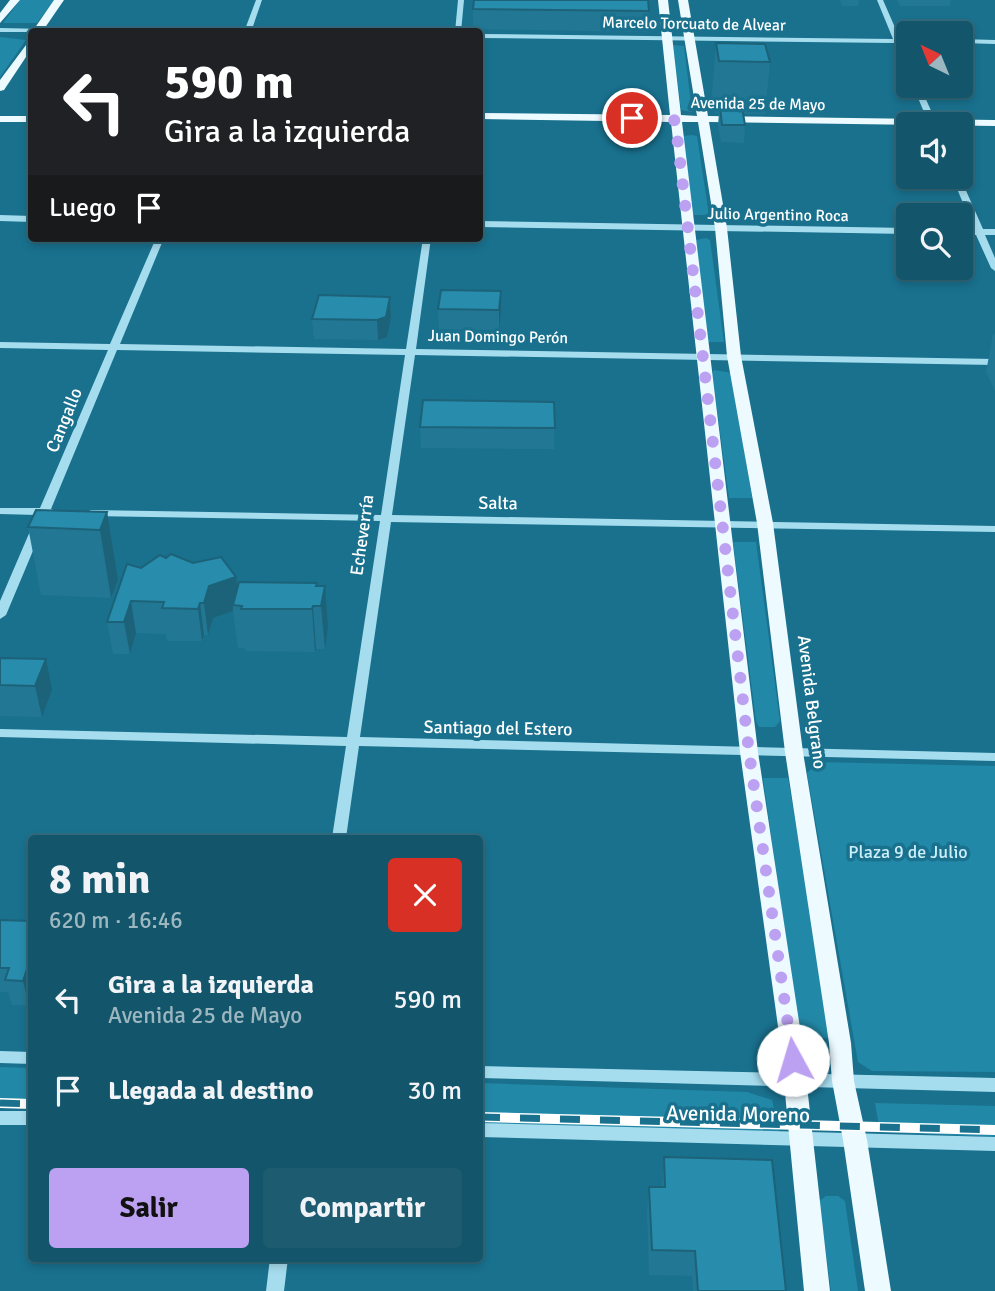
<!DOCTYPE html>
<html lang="es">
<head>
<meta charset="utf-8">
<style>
  :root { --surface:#13556a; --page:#1c5b70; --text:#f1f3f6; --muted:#9db7c1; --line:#326b7e; --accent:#bca0f2 }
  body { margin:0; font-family:Signika,sans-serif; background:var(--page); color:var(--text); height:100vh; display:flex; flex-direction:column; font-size:26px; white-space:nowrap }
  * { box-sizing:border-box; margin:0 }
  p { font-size:23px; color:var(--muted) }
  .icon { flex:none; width:38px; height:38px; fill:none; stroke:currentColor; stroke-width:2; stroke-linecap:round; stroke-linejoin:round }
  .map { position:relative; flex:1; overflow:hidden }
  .drawer { position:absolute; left:28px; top:835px; width:455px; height:427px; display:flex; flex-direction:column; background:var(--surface); border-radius:7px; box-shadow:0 4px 10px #0003,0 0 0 2px var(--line) }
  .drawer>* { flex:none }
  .top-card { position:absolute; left:28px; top:28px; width:455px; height:214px; border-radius:7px; box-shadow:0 4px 10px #0003,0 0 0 2px var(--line); background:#202124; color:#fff; overflow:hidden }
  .needle { width:46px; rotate:317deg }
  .tools { position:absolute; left:896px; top:21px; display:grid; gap:14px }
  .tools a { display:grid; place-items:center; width:77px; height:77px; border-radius:7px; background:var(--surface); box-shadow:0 4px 10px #0003,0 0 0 2px var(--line); font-size:35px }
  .pin { position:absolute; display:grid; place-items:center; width:60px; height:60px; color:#fff; margin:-30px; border:4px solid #fff; border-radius:50%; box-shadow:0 2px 7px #0007 }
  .me { position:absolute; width:77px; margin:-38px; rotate:354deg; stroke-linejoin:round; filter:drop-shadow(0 0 5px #0008) }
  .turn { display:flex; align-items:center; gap:24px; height:147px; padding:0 21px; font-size:32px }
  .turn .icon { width:91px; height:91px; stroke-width:2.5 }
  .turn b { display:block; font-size:49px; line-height:60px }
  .then { display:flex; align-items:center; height:66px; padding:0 21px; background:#0003; gap:14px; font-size:26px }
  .round { display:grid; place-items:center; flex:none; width:74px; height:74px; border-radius:7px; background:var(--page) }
  .summary { display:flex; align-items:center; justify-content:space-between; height:119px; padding:0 21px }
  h1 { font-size:42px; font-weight:700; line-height:52px }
  .button { display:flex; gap:14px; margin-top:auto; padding:14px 21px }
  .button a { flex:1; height:80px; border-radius:7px; background:var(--accent); color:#111; font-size:28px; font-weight:700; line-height:80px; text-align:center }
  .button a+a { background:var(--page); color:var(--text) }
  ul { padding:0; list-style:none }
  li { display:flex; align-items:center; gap:21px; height:91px; padding:0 21px }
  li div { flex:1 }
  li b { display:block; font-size:26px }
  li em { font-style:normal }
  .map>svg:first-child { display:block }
</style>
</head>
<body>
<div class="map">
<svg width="995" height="1291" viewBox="0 0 995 1291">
  <rect width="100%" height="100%" fill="#19718e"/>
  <path fill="#2288a7" d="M20,0H54L37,23H3Z
    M0,37L26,40L0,77Z
    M673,45L684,46L692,112L681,110Z
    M692,135L697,136L709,215H692L683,136Z
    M706,238L710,240L724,342H708L696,240Z
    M714,370L732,373L752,498H729L712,373Z
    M733,542H756L780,721L775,727H759L756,721Z
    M818,762L995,766V1072L872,1071L858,1062L807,773Z
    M763,778H788L832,1038L800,1039Z
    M0,1067L31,1068V1108H0Z
    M480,1083L747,1092L772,1100L780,1134L480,1125Z
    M875,1103L995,1106V1137L880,1132Z
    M826,1196H838L845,1201L858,1291H831L819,1201Z"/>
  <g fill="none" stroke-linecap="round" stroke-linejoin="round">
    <path fill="#a6ddee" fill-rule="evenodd" d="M256,0H262L251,32H244Z
      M458,0H464L461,32H455Z
      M877,0H883L900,39H908V43H901L908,59V69L904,67L894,43L480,38V34L893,39Z
      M0,28L91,30L94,32H0Z
      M961,39L995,40V44L961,43Z
      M913,86H920L937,124H929Z
      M952,177H960L983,229H995V235H985L995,258V271L991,268L976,235H961V229H974Z
      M0,215L32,216V222L0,221Z
      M480,221L908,228V234L480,227Z
      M156,238H164L120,344L406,349L423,238H431L416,349L995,359V365L415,355L392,515L995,526V532L391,522L360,737L995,753V761L359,746L346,838H332L346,746L0,737V729L347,737L380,521L91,516L85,513L91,510L381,515L405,355L117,350L51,509L58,512L56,514L48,515L6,615L0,619V601L37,515L0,514V508H40L108,350L0,348V342L110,344Z
      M0,1051L32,1052V1064L0,1063Z
      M480,1066L995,1078V1092L480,1078Z
      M0,1111H32V1125H0Z
      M480,1123L995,1137V1151L480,1137Z
      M270,1258H288L284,1291H266Z"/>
    <path fill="#edfaff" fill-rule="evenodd" d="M10,0H20L0,23V13Z
      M54,0H64L42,32H32Z
      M658,0H668L681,115L697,116L678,0H688L708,116L995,120V126L709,122L727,228L741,356L773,523L803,752L851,1043L854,1081L867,1140L891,1291H865L843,1140L832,1081L829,1043L785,752L757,523L727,356L715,228L698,122H682L758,752L802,1041L830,1291H804L780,1041L740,752L671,122L480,119V113L670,115Z
      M32,37V48L4,90L0,91V80Z
      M0,116H32V122H0Z"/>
    <defs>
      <path id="rail" d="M0,1103L32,1104
        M480,1117L995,1130"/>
    </defs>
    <use href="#rail" stroke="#fff" stroke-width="10"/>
    <use href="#rail" stroke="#19718e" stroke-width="7" stroke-dasharray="20" stroke-linecap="butt"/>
  </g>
  <path fill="#227894" d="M840,0H859L858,6H842Z
    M897,0H951L950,6H900Z
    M473,9L649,11L648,32L473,29Z
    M716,43L770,62L765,114H743L745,125L744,143L721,142L718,125L719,113H715L712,94Z
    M501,291V311L499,330L439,329L438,309Z
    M390,297L391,317L387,337L378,340L314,339L312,319Z
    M993,334H995V391L986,372Z
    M554,402V449L421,448L420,427Z
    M107,512L118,580L111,598L41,595L28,527Z
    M166,558L237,587L317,583L328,628L325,649H316L315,652L245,651V648H238L233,611L213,618L208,635H204L202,641H167L166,634L136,633L130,654H113L107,622L141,568Z
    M0,658L52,690L42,717L0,716Z
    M0,920L32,921V997L29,1005H12L8,992H0Z
    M664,1157L786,1291H693L692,1276L649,1275L647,1212L649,1187H662Z"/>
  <path fill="#1c6278" d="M501,291V311L499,330V310Z
    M390,297L391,317L387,337L378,340L377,320Z
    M107,512L118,580L111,598L100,530Z
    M236,577L240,605H233V611L213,618L208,635L204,603L209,586Z
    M325,586L328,628L325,649L321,606Z
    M131,601L136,633L130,654L124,622Z
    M200,603L204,635L202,641L198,609Z
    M313,606L316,649L315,652L312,609Z
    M46,659L52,690L42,717L35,686Z
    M32,954V997L29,1005L23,981Z"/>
  <path fill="#288cac" stroke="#1c6278" stroke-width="2" d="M474,0H648L649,11L473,9Z
    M716,43L765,44L770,62L719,61Z
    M720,107H742L745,125H722Z
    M441,290L501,291L499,310L438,309Z
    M319,295L390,297L386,317L377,320L312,319Z
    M423,400L554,402L555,428L420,427Z
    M36,510L107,512L100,530L28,527Z
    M171,554L193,563L221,557L236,577L209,586L204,603H200L198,609L162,608L164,602L131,601L124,622H107L127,564L141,568L160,555L166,558Z
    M239,582L317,583L316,586H325L321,606H313L312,609H241L242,606L233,605Z
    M0,658L46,659L35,686L0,685Z
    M0,920L32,921V954L23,981L5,980L9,968H0Z
    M664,1157L772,1160L786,1291H698L695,1251L652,1250L649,1187H665Z"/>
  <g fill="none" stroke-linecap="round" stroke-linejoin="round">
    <path stroke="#bca0f2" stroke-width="12" stroke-dasharray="0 21.6" d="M632,118L674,119L676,127L749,752L793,1060"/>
  </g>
  <g text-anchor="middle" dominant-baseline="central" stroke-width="7" stroke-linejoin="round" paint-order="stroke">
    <g font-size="16" fill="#fff" stroke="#19718e">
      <text transform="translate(694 24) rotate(1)">Marcelo Torcuato de Alvear</text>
      <text transform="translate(758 104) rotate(1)">Avenida 25 de Mayo</text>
      <text transform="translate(778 215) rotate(1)">Julio Argentino Roca</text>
      <text transform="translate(498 337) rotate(1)">Juan Domingo Perón</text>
    </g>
    <g font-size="18" fill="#fff" stroke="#19718e">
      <text transform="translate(64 420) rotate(-68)">Cangallo</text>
      <text transform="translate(498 503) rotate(1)">Salta</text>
      <text transform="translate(362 535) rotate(-82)">Echeverría</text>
      <text transform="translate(812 702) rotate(83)">Avenida Belgrano</text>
      <text transform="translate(498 728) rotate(1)">Santiago del Estero</text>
    </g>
    <g font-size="18" fill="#cceffa" stroke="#19718e">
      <text x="908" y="852">Plaza 9 de Julio</text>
    </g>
    <g font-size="21" fill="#fff" stroke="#19718e">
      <text transform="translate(738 1114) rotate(1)">Avenida Moreno</text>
    </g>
  </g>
</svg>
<div class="tools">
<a><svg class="needle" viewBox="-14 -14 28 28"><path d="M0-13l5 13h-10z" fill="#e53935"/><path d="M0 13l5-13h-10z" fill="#9db7c1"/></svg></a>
<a><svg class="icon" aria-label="sound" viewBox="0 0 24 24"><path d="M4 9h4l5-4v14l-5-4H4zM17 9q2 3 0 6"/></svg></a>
<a><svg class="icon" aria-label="search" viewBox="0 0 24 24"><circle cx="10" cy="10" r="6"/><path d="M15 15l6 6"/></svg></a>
</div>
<div class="pin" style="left:632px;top:118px;background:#d93025"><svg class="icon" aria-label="arrive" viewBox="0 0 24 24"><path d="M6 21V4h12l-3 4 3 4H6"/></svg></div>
<svg class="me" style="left:793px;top:1060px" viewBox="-20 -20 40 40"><circle r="19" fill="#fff"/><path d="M0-13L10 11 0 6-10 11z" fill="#bca0f2"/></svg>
<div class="top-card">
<div class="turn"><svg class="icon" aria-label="left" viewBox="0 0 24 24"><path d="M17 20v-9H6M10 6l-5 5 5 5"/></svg><div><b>590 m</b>Gira a la izquierda</div></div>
<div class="then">Luego<svg class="icon" aria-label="arrive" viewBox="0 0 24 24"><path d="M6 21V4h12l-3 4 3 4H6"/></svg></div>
</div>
<section class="drawer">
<div class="summary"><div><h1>8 min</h1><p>620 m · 16:46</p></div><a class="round" style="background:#d93025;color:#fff"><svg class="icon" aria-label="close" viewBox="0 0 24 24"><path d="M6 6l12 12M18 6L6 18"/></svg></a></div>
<ul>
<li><svg class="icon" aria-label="left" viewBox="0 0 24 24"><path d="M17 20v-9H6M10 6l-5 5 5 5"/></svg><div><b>Gira a la izquierda</b><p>Avenida 25 de Mayo</p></div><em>590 m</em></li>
<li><svg class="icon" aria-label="arrive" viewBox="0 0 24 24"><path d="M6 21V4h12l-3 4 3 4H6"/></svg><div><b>Llegada al destino</b></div><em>30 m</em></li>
</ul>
<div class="button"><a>Salir</a><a>Compartir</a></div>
</section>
</div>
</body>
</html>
